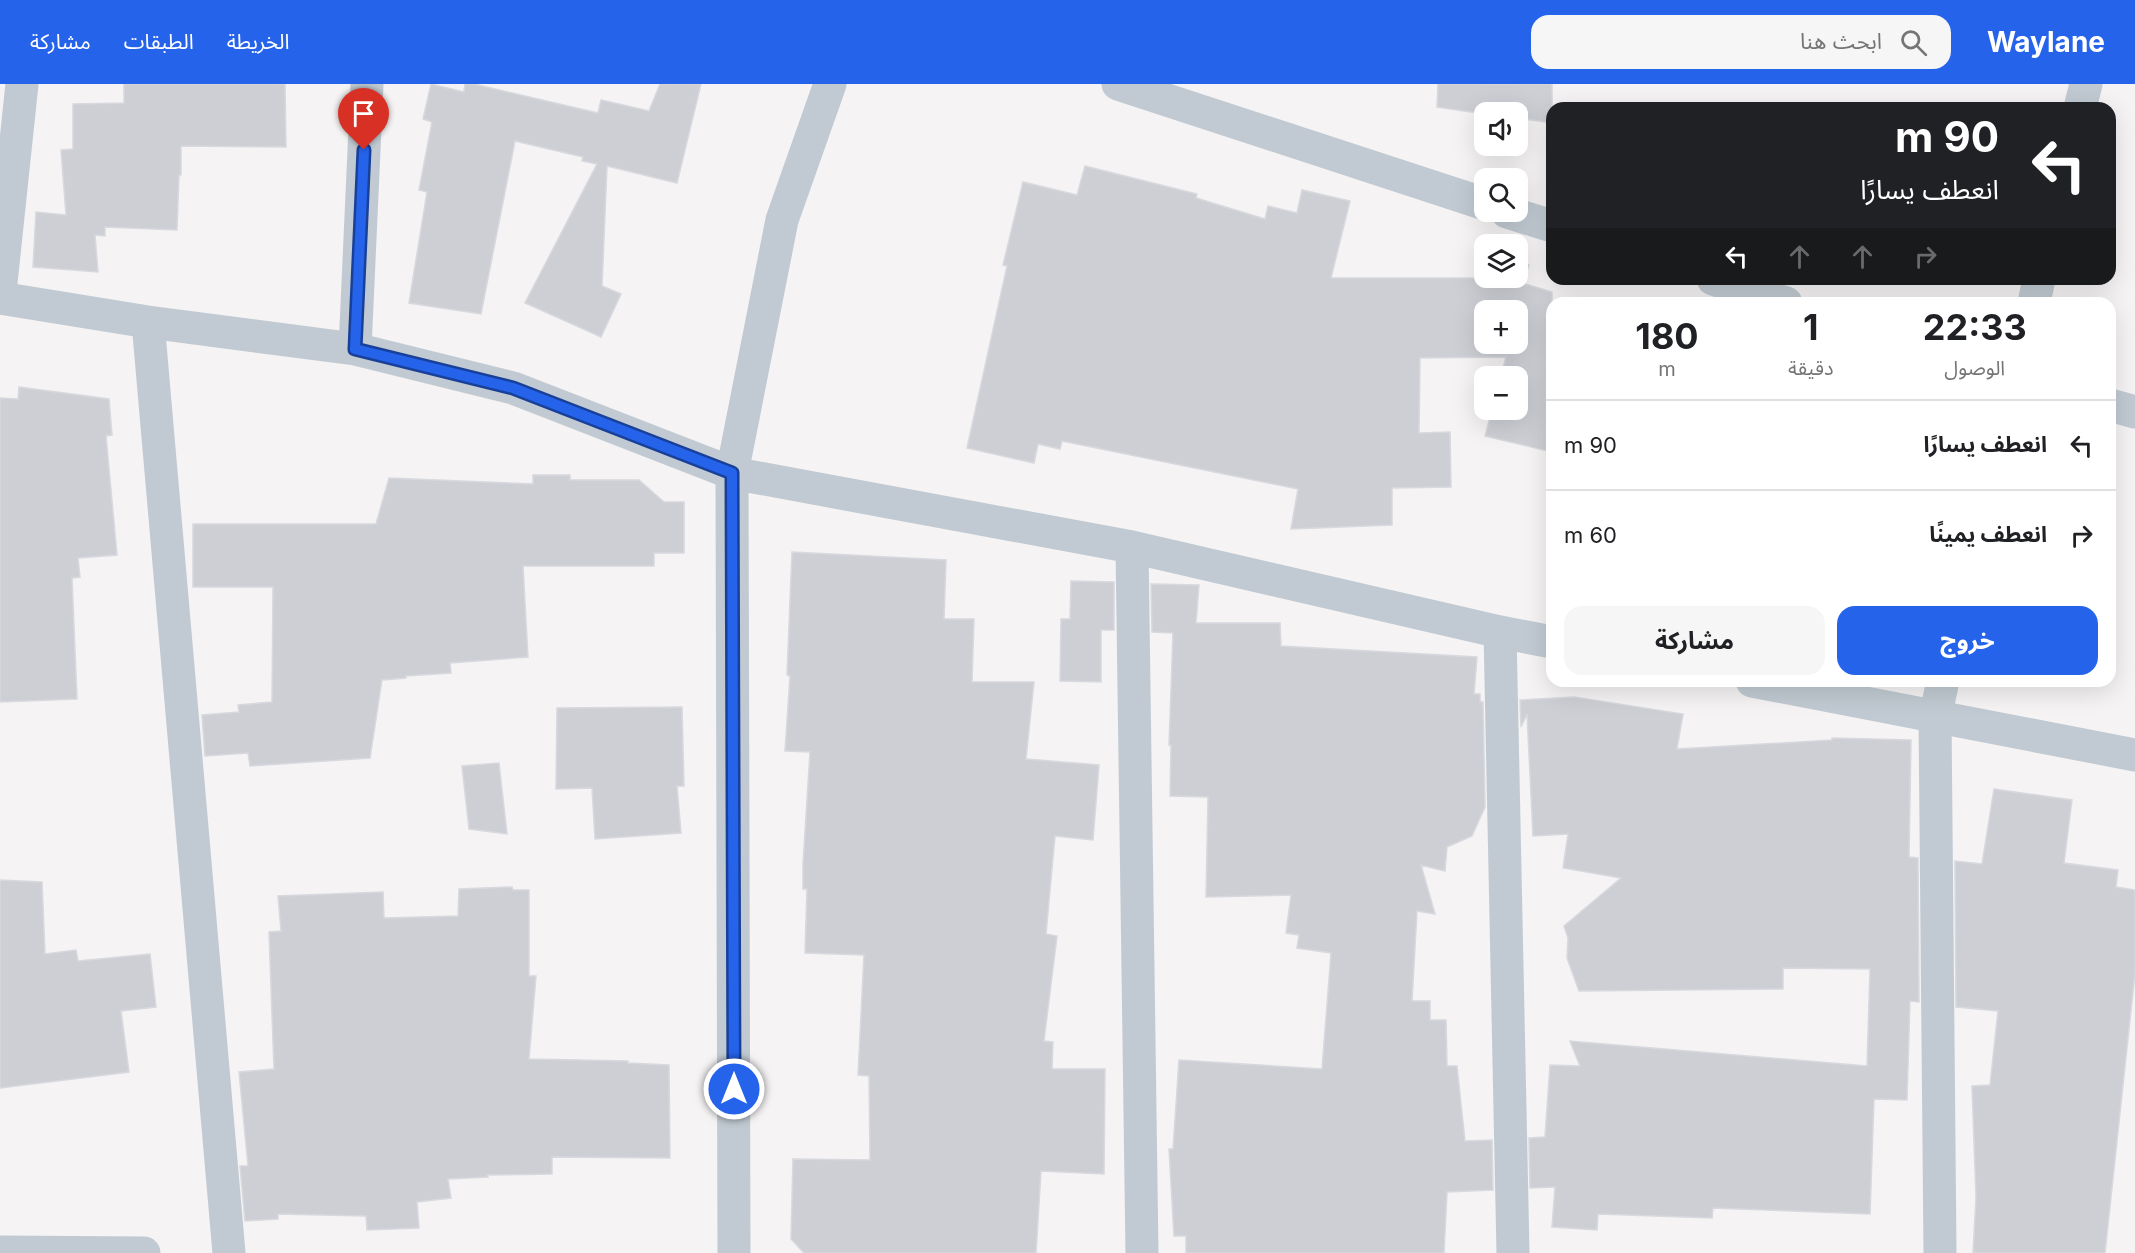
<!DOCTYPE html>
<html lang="ar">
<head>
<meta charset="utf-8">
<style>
  :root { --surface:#fff; --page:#f6f6f6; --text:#202124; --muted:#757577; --line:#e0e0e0; --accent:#2563eb }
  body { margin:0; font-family:Inter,"Noto Sans Arabic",sans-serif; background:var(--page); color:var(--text); direction:rtl; height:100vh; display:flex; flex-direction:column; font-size:22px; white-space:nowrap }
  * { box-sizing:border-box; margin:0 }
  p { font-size:20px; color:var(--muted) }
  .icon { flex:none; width:33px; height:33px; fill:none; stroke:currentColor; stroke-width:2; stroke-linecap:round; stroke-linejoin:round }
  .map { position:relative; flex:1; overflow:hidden; direction:ltr }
  .sheet { position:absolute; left:1546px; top:213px; width:570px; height:390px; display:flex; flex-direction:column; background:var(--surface); border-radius:18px; box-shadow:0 6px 24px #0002; direction:rtl }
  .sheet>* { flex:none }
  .guide { position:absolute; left:1546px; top:18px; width:570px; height:183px; border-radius:18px; box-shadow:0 6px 24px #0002; direction:rtl; background:#202124; color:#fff; overflow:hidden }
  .controls { position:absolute; left:1474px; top:18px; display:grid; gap:12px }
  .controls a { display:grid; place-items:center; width:54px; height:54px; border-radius:12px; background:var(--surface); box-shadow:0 6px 24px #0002; font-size:30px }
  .pin { position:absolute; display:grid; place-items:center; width:51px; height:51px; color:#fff; margin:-62px -26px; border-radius:50% 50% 50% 0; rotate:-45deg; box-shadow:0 0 6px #0007 }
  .pin .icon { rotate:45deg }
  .me { position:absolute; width:66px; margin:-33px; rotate:0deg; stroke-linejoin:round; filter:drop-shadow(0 0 4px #0008) }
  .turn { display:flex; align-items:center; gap:21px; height:126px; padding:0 18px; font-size:27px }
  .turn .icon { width:78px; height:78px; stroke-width:2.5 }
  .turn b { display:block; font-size:42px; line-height:51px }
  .lanes { display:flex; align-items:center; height:57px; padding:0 18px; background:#0003; justify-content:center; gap:30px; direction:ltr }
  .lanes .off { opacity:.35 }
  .eta { display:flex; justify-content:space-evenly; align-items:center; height:102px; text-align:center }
  .eta b { font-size:36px; font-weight:700; line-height:42px }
  .action { display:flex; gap:12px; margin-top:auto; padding:12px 18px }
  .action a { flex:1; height:69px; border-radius:18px; background:var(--accent); color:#fff; font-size:24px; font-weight:700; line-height:69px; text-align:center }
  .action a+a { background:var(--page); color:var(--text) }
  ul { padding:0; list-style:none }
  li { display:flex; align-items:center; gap:18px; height:90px; padding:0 18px; border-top:2px solid var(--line) }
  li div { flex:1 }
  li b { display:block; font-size:22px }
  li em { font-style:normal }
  header { display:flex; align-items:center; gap:36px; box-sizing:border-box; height:84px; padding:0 30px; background:var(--accent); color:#fff }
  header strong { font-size:28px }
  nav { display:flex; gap:33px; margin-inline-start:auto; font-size:21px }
  .search { width:420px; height:54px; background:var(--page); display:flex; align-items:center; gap:15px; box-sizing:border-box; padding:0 21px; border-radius:18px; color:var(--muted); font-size:22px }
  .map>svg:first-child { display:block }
</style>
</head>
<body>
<header>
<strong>Waylane</strong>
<div class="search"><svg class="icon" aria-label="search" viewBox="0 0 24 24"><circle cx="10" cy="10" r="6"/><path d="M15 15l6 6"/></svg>ابحث هنا</div>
<nav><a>الخريطة</a><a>الطبقات</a><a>مشاركة</a></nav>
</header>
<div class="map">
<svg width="2135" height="1169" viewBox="0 0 2135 1169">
  <rect width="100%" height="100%" fill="#f5f3f3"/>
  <path fill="#cdcfd5" stroke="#d7d9de" stroke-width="1.5" fill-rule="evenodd" d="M124,0H285L286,63L181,62V91H179L177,146L105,143V152L95,151L98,188L33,183L36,128L66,131L61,66L73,65V20L124,19Z
    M431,0L464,8L465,0H474L598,29L601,16L649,27L660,0H701L677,99L607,82L602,202L621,210L601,253L525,219L597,80L582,77L583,73L515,57L481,230L409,219L427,108L419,106L432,38L423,35Z
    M1438,0H1552V39L1518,34V28L1485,30L1437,23Z
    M1085,82L1197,110L1196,114L1265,135L1268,122L1297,129L1302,106L1350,117L1331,194H1476L1485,167V194H1518V177L1529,181L1522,199L1552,208V368L1485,352L1492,326H1518V292H1501L1506,273L1420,274L1419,349L1450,348L1451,403L1392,404V441L1291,445L1298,405L1062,357L1060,365L1038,360L1034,379L967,364L1007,182L1003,181L1023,98L1077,111ZM1485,226H1518V260H1485Z
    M19,303L109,315L112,351L106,352L117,471L78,474L80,493L72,494L77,615L0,618V314L18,315Z
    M533,391H570V396H639L664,418H684V469H654V482H523L528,573L450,579L451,589L406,592V594L382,596L370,674L250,682L248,669L205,672L202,631L239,628L238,621L272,618L273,503H193V440H376L389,394L533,400Z
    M792,468L946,476L944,535H974L972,598H1034L1026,675L1099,681L1093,756L1055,752L1046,850L1057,852L1044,957L1053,958L1052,985H1105L1104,1090L1041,1087L1036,1169H804L791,1155L793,1075L870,1076L869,992L858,991L864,871L805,869L807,805H803V780L810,668L785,667L790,592L787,591Z
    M1071,497L1114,498V546H1101V598L1060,597L1061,535H1070Z
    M1151,500L1199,501L1196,539H1280L1281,562L1477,573L1474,610H1480V618H1483L1485,723L1472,752L1447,763L1445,787L1421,781L1435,830L1417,827L1412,917H1430V936H1446L1447,982H1457L1465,1057L1492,1056L1493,1106L1447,1108L1444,1169H1186V1152H1174L1169,1065H1173L1179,976L1322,985L1331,869L1297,864L1299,851L1286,849L1291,811L1206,813L1208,713L1170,712L1171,661H1169L1173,549L1152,548Z
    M1574,613L1683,630L1677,665L1832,656V654L1911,656L1909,773L1918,774L1919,918L1910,917L1907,1016L1874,1015L1870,1130L1713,1124L1712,1134L1598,1130L1597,1146L1552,1143L1555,1103L1530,1104L1529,1054L1545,1053L1550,981L1580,982L1570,957L1867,982L1870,885L1783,884V905L1579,907L1567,874L1568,854L1564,842L1621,794L1563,784L1568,750L1533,752L1527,630L1521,643L1520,616Z
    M682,623L684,702H677L681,749L595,755L592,704L556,705L557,624Z
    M499,679L507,750L469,745L462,682Z
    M1994,705L2072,716L2064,779L2118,786L2116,803L2135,806V889L2105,1169H1973L1976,1114L1972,1002L1990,1001L1998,927L1956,923L1955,777L1982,780Z
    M0,796L42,798L45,870L76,866L78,877L150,870L156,923L121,927L129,988L0,1004Z
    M512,803L513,806H529V892H536L529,975L628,977V979L669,981L670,1074L552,1073V1090L487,1091L488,1093L448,1095L451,1114L417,1118L419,1144L367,1146L366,1132L278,1130V1135L245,1137L240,1082H248L239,988L274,985L269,848L281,847L278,812L383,808L384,834L458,832L459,805Z"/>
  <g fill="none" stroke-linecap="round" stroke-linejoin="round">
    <path stroke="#c1cad2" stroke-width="33" d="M1118,0L1485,120
      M2080,24L2086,0
      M1507,128L1552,142
      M1713,195L1786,219
      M0,208L22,0
      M0,214L148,238L355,265L513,304L732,389L1132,463L1500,548L1552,558
      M2034,219L2039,195
      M148,238L229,1169
      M355,265L367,0
      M2110,321L2135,328
      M1132,463L1142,1169
      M1500,548L1513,1169
      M1752,597L2135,671
      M0,1168L144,1169
      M734,1169L732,389L782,136L830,0
      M1940,1169L1935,633L1943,597"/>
  </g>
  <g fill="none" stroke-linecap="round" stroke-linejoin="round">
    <defs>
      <path id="route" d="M364,66L355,265L513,304L732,389L734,1005"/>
    </defs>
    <use href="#route" stroke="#184099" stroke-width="15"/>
    <use href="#route" stroke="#2563eb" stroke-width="10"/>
  </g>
</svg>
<div class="controls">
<a><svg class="icon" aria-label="sound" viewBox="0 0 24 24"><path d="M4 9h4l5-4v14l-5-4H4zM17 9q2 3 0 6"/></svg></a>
<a><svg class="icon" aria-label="search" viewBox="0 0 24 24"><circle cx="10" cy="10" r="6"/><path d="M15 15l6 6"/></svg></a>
<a><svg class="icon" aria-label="layers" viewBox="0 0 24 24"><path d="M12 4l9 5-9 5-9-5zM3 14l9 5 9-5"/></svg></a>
<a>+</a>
<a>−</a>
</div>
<div class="pin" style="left:364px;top:66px;background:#d93025"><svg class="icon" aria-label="arrive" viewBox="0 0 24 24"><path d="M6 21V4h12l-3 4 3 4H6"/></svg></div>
<svg class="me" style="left:734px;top:1005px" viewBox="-20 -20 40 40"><circle r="17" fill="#2563eb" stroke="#fff" stroke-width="3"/><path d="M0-11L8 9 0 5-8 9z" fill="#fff"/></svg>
<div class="guide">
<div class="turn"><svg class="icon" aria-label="left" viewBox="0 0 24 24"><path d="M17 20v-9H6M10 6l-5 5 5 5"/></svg><div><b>90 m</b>انعطف يسارًا</div></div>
<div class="lanes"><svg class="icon" aria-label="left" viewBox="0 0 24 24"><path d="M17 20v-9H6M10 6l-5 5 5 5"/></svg><svg class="icon off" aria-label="ahead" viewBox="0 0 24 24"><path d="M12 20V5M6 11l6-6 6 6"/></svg><svg class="icon off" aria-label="ahead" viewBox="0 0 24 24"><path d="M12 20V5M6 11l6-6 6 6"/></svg><svg class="icon off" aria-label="right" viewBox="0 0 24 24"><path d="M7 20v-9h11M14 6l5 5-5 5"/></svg></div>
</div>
<section class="sheet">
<div class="eta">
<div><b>22:33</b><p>الوصول</p></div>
<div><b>1</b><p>دقيقة</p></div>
<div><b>180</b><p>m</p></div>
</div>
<ul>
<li><svg class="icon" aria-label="left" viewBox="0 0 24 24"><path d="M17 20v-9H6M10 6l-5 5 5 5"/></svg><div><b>انعطف يسارًا</b></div><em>90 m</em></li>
<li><svg class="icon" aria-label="right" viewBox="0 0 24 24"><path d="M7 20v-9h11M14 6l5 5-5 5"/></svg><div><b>انعطف يمينًا</b></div><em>60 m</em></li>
</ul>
<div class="action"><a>خروج</a><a>مشاركة</a></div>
</section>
</div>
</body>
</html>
